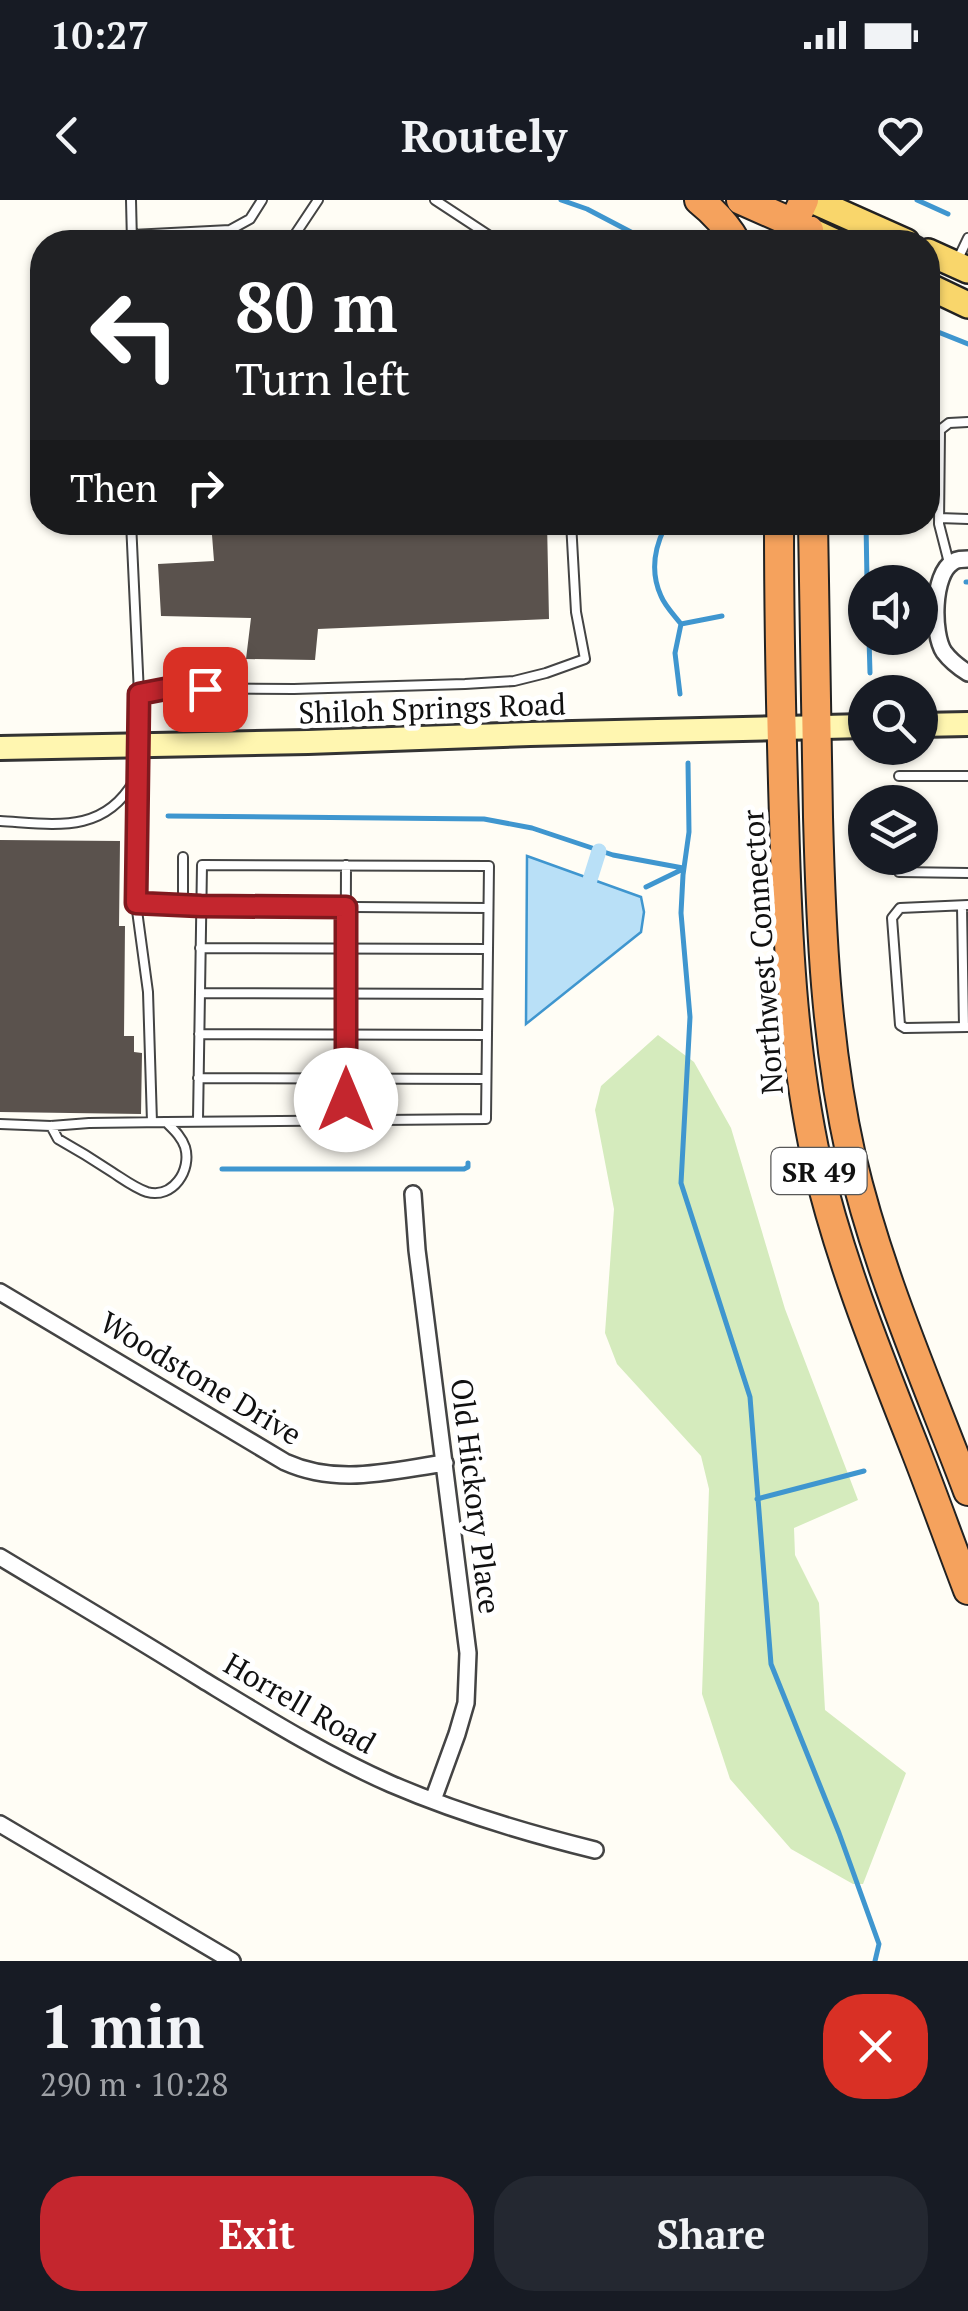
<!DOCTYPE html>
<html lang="en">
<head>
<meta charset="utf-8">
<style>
  :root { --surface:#171b24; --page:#242831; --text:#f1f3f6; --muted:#9ea1a6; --accent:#c4262e }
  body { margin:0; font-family:"PT Serif",serif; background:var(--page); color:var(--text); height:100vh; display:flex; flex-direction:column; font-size:38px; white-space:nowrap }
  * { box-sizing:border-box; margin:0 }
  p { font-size:32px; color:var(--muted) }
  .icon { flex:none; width:55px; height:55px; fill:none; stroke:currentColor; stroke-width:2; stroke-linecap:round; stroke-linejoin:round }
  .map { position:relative; height:1761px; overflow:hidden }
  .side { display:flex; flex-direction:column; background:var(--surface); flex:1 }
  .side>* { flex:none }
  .banner { position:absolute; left:30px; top:30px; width:910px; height:305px; border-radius:40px; box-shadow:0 2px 8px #0004; background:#202124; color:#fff; overflow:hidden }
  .fabs { position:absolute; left:848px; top:365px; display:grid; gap:20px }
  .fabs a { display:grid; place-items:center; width:90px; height:90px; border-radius:50%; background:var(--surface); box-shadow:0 2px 8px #0004; font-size:50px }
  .pin { position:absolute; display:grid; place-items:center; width:85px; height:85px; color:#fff; margin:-42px; border-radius:20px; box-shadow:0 5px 15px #0006 }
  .me { position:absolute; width:110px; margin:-55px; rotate:0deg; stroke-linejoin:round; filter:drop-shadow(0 0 8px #0008) }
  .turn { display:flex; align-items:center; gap:35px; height:210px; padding:0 40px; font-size:45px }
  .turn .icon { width:130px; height:130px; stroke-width:2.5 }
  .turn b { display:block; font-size:70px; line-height:85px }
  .then { display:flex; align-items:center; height:95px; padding:0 40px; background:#0003; gap:20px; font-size:38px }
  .round { display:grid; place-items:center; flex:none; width:105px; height:105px; border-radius:40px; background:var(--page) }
  .head { display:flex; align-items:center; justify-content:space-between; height:170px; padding:0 40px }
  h1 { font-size:60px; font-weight:800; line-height:75px }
  .primary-button { display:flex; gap:20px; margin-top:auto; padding:20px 40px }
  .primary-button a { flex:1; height:115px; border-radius:40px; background:var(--accent); color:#fff; font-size:40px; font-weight:800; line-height:115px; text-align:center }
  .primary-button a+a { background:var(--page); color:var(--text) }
  .status { display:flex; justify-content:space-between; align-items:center; height:70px; padding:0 50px; background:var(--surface); direction:ltr }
  .status svg { height:28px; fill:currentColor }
  header { display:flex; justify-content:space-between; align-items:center; height:130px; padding:0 40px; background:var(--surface); font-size:45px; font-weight:800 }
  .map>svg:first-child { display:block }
</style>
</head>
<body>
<div class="status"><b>10:27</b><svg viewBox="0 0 49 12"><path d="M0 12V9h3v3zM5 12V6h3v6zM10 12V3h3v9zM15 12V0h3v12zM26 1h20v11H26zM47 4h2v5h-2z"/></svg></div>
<header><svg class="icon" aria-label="back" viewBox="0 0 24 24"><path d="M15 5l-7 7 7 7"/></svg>Routely<svg class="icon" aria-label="heart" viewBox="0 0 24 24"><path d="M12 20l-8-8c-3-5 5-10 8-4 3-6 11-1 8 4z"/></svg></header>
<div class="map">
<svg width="968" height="1761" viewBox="0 0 968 1761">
  <rect width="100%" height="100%" fill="#fffdf5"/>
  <path fill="#d5ebbd" d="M658,835L694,862L731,928L785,1109L858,1300L794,1328L795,1355L819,1403L825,1510L906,1573L863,1684H853L791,1649L730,1579L702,1494L709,1289L701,1256L617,1164L605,1133L614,1009L595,910L601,886Z"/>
  <path fill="#b9e0f7" stroke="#3f96cf" stroke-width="2.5" d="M527,656L641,697L644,712L641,732L526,824Z"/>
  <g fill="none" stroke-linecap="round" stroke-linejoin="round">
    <path stroke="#3f96cf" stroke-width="5" d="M561,0L587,9L650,42
      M917,0L948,14
      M928,128L968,144
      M660,322L664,329C654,350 651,374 661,396C665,406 674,415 681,424L675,453L680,494
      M866,322L867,382
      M867,382L918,380
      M966,382H968
      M681,424L722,416
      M869,438L870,473
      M688,563L689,632L683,675L681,713L690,817L681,983L750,1197L771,1464L839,1633L879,1744L875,1761
      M168,616L484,619L532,628L613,655L683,668
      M646,687L681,670
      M222,969H464L468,967V963
      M757,1299L864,1271"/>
    <path stroke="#b9e0f7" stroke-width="15" d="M588,686L599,651"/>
  </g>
  <path fill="#5a524d" d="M211,322H547L549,419L318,429L315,460L246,459L251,418L161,416L158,364L214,361Z
    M0,640L120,641L119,726H125L124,836H134V852L142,853L141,914L0,912Z"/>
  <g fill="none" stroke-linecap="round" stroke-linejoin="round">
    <defs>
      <path id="lane" d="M131,0L132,42
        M435,0L499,42
        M132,35L230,30L250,19L262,0
        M290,42L318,0
        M957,61L968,38
        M939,318L968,319
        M131,322L139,494L136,703L148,792L152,922
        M949,363L939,324L940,230L949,223L968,222
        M920,429L936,427
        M139,494L171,488L294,489L465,484L514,481L546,473L585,459L576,412L571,322
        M899,576H968
        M0,621C53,624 103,635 134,581
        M183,657V706
        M899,672L968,673
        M136,703L201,706L488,708
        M968,705L900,708L892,718L900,825L905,828L968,827
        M962,707L964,827
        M200,748L488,749
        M200,793L487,794
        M199,834L487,835
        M198,878L486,879
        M345,920L346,665
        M166,922L486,919L489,666L202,665L198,920
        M0,924L51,926L89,923L166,922C174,930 181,936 185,947C192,970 173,999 147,992C135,988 123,979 112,972C94,960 76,949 58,939L51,926"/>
      <path id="street" d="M968,359C962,359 957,359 953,362C932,374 932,434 944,452C950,460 960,468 968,473
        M413,994L417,1050L468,1453L466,1503L457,1534L433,1600
        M0,1092L285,1262C338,1286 389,1271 445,1263
        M0,1357C68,1398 136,1438 203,1480C264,1517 325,1555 391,1584C456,1612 526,1633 595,1650
        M0,1624L232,1761"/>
      <path id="secondary" d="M920,525L968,524
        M0,548L308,542L530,534L865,526"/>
      <path id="primary" d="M812,0L906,42
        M809,30L835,42
        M928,52L968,70
        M928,86L968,105"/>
      <path id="highway" d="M699,0C714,12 727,26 736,42
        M741,0L809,30
        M785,42L804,0
        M779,322C779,421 781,519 784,617C787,733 792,849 817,963C840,1061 878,1155 915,1249C933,1295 950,1343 968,1390
        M813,322C814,421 816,519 818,617C821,731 826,844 851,956C878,1072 926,1180 968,1291"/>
    </defs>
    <use href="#lane" stroke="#444" stroke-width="12"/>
    <use href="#street" stroke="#444" stroke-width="20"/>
    <use href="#secondary" stroke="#333" stroke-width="28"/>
    <use href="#primary" stroke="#222" stroke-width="30"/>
    <use href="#highway" stroke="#222" stroke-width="32"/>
    <use href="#lane" stroke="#fff" stroke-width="8"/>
    <use href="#street" stroke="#fff" stroke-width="15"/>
    <use href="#secondary" stroke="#fff6b0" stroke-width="22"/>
    <use href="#primary" stroke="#f9d66b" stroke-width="25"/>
    <use href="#highway" stroke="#f5a25d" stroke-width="28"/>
  </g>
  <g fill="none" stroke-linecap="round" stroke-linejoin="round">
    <defs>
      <path id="route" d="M205,489L170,488L139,494L136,703L201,706L346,707V900"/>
    </defs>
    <use href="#route" stroke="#7f191e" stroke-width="25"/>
    <use href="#route" stroke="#c4262e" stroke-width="18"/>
  </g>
  <g text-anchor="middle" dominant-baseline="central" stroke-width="10" stroke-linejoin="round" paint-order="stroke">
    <rect fill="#fff" stroke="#585858" stroke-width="2.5" x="771.5" y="948" width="95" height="46" rx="8"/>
    <g font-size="28" font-weight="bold" fill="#111">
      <text x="819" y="971">SR 49</text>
    </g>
    <g font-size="30" fill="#111" stroke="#fff">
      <text transform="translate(432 508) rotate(-2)">Shiloh Springs Road</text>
      <text transform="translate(762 752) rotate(-94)">Northwest Connector</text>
      <text transform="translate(201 1178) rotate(31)">Woodstone Drive</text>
      <text transform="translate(476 1296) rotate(83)">Old Hickory Place</text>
      <text transform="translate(300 1503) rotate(30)">Horrell Road</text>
    </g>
  </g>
</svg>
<div class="fabs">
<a><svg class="icon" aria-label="sound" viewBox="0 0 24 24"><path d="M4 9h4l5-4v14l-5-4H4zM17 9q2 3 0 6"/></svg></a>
<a><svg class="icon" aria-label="search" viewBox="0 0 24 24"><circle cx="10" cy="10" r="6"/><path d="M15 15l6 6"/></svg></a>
<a><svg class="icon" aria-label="layers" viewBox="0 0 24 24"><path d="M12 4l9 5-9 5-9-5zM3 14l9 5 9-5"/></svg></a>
</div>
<div class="pin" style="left:205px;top:489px;background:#d93025"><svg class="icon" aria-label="arrive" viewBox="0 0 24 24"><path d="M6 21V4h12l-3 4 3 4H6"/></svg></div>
<svg class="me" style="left:346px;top:900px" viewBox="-20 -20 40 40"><circle r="19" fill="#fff"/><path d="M0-13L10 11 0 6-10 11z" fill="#c4262e"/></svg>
<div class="banner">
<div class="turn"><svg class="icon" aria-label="left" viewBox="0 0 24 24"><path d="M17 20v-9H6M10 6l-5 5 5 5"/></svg><div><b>80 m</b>Turn left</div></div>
<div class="then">Then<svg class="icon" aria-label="right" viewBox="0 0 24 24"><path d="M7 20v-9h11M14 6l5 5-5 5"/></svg></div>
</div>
</div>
<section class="side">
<div class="head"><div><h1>1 min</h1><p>290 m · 10:28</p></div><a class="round" style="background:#d93025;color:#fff"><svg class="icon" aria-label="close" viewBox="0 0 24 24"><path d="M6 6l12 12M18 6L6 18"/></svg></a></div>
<div class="primary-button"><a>Exit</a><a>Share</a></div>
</section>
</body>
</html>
